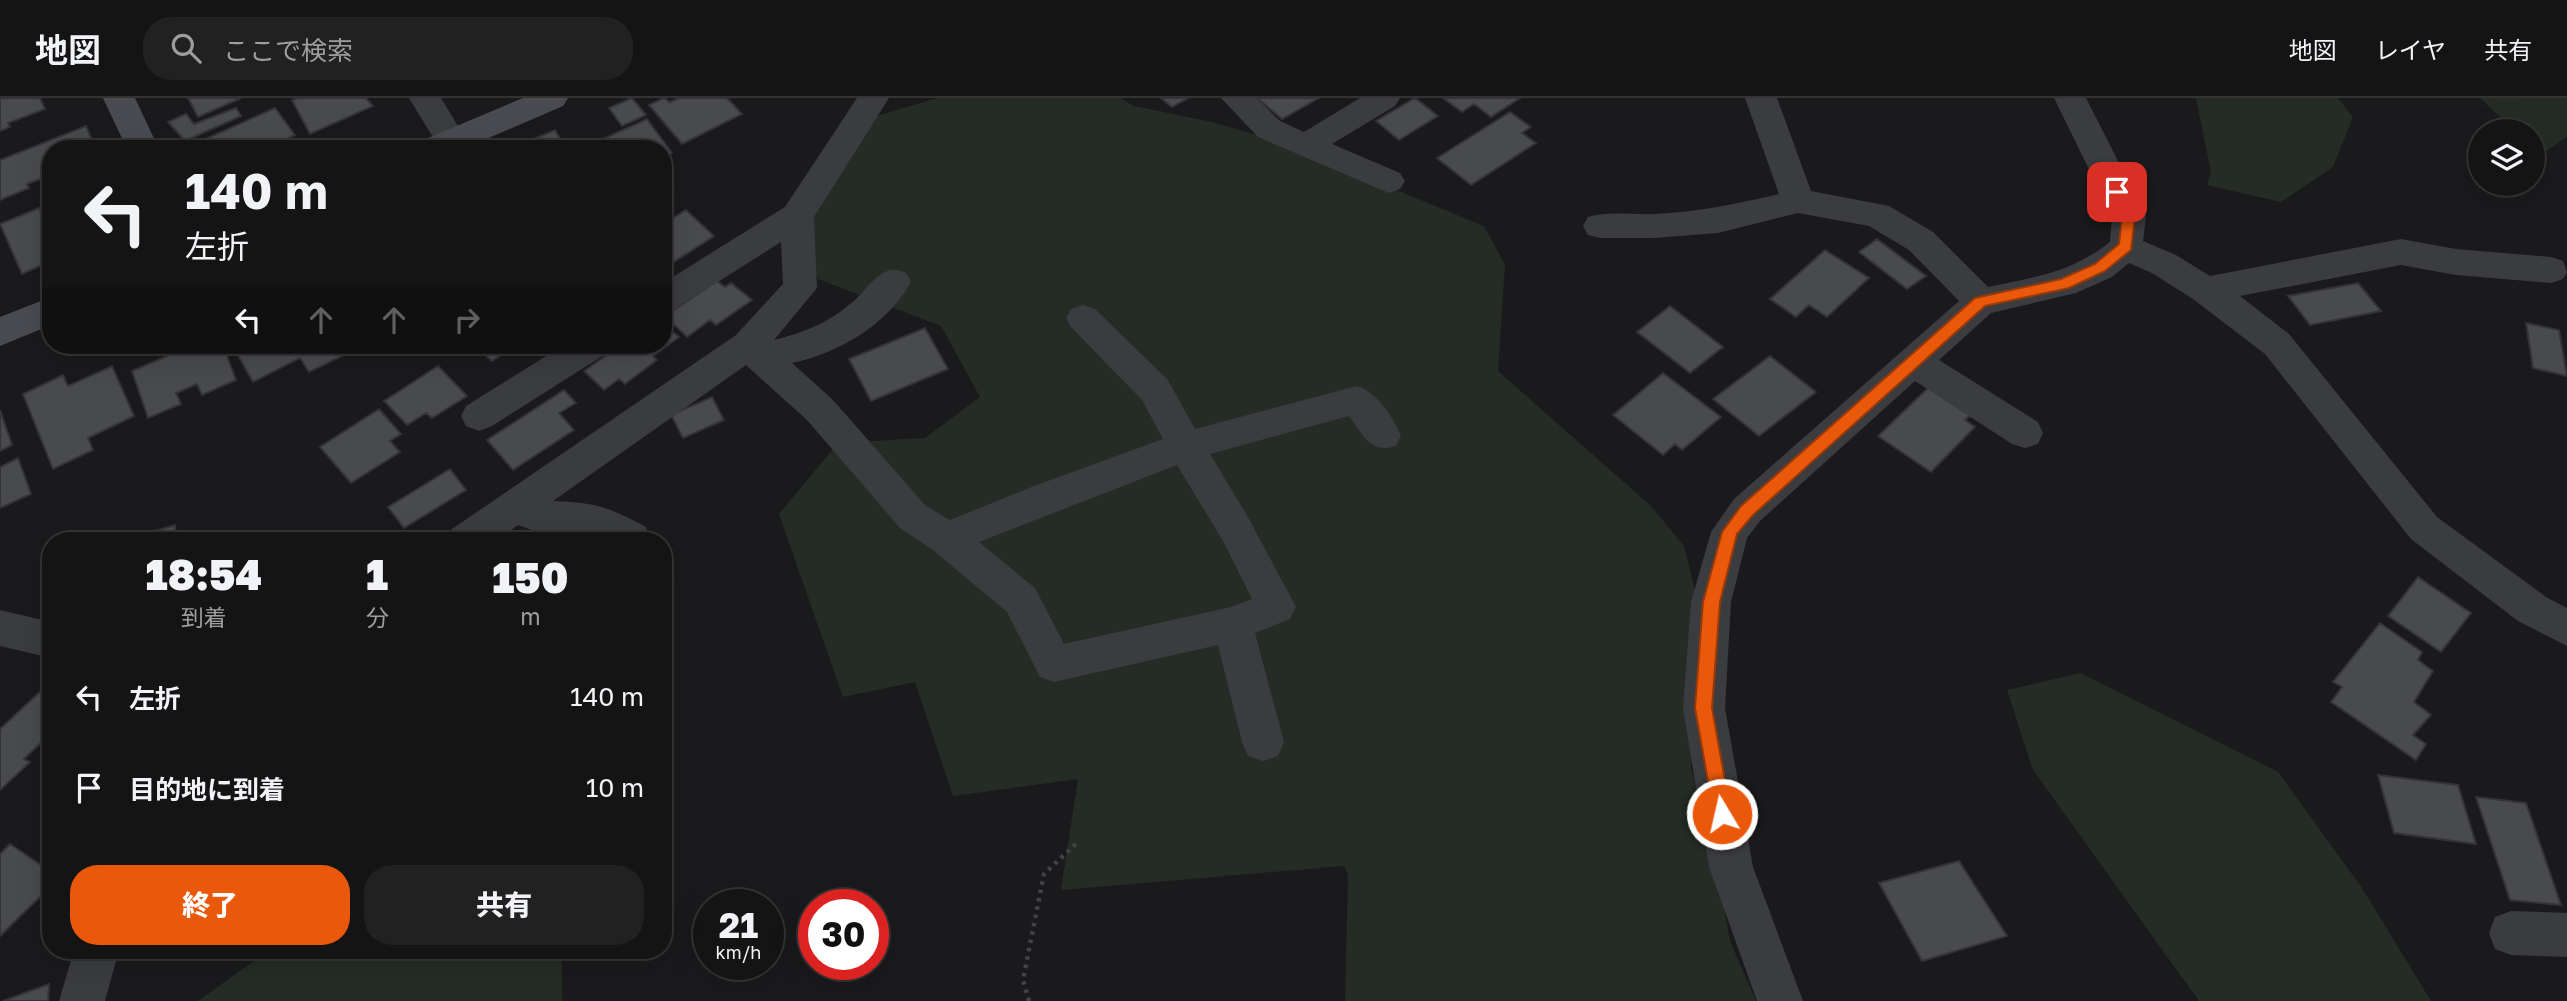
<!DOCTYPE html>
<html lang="ja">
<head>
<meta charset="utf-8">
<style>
  :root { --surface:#141415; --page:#212122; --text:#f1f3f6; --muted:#9d9ea0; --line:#333334; --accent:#ea580c }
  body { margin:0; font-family:"Golos Text","Noto Sans JP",sans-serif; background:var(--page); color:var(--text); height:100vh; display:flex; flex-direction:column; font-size:26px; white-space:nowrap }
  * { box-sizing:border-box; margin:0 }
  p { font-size:23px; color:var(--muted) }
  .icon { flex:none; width:38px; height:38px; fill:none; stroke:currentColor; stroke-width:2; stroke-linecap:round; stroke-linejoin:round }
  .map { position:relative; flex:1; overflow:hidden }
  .panel { position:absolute; left:42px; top:434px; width:630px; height:427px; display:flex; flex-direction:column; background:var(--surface); border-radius:28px; box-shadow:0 7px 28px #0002,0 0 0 2px var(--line) }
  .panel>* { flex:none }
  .banner { position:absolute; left:42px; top:42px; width:630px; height:214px; border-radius:28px; box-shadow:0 7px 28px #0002,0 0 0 2px var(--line); background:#141415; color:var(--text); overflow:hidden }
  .fabs { position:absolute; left:2468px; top:21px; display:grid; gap:14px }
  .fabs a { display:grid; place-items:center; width:77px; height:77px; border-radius:50%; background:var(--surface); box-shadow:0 7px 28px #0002,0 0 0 2px var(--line); font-size:35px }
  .speed { position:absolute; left:693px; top:791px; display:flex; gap:14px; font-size:35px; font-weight:700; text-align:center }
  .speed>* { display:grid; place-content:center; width:91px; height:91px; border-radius:50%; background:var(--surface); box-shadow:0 7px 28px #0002,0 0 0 2px var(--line); line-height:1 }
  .speed small { font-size:18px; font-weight:400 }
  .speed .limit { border:10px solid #d22; background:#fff; color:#111 }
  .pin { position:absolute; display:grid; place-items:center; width:60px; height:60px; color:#fff; margin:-30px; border-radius:14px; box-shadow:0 4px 10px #0006 }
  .me { position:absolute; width:77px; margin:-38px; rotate:351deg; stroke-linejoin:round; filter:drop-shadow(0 0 5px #0008) }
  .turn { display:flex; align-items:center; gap:24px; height:147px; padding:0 28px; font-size:32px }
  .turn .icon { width:91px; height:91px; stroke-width:2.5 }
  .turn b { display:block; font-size:49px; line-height:60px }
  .lanes { display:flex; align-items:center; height:66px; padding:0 28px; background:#0003; justify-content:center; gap:35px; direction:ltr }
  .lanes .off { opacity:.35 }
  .eta { display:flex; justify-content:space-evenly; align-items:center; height:119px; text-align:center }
  .eta b { font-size:42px; font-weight:800; line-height:49px }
  .primary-button { display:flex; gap:14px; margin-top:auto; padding:14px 28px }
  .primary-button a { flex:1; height:80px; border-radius:28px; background:var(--accent); color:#fff; font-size:28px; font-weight:800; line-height:80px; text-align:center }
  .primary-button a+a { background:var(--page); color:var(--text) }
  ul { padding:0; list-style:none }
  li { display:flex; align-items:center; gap:21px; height:91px; padding:0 28px }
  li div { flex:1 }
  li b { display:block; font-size:26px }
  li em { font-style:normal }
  header { display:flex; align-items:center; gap:42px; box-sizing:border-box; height:98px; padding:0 35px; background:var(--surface); border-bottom:2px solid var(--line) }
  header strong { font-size:33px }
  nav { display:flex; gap:38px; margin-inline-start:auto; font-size:24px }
  .search { width:490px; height:63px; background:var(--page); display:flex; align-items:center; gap:18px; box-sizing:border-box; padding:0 24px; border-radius:28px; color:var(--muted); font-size:26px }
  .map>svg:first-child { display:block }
</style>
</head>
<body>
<header>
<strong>地図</strong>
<div class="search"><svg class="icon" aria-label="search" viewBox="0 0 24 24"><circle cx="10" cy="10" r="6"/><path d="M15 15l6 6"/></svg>ここで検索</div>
<nav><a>地図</a><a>レイヤ</a><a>共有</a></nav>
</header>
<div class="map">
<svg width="2567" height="903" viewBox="0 0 2567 903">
  <rect width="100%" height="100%" fill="#1a1a1c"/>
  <path fill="#242c25" d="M937,0H1120L1134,8L1212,24L1274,42L1484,128L1505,167L1498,273L1651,408L1684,448L1698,505L1691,670L1714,753L1730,843L1756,903H1345L1348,777L1344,768L1061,792L1078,681L953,698L915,584L843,599L779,416L838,345L925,340L980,299L941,228L818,181L798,138L870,20Z
    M2196,0H2338L2353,19L2333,69L2281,104L2207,87L2211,74Z
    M2480,0H2567V39L2540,57L2532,50V33H2515Z
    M2080,575L2278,674L2362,790L2431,903H2199L2033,672L2007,592Z
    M269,852H562V903H198Z"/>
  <path fill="#494a4e" stroke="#343438" stroke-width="2" d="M0,0H40L45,11L8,25L10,29L0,33Z
    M188,0H241L198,19Z
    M298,0H366L373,8L310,36L292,2Z
    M632,0L646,17L622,28L609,10Z
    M664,0L670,4L679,0H727L742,16L682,46L649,7Z
    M1161,0H1188L1172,9Z
    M1257,0H1319L1282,21Z
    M1415,0L1438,18L1399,42L1376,23Z
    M1443,0H1520L1491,19L1474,6L1462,14Z
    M236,10L241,18L185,43L168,24L186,16L194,26Z
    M275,10L295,37L266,51H192L190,48Z
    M1510,14L1531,29L1522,35L1536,45L1471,87L1437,60Z
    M647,21L672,55L663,59V51H581Z
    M86,28L95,49L51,51V77L27,86L29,90L0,102V62Z
    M555,32L566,51H518L517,48Z
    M39,110L41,116L51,112V163L22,176L0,126Z
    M686,112L714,138L663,171V126Z
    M1877,141L1926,178L1907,191L1859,154Z
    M1825,152L1869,180L1827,219L1809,207L1796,219L1770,201Z
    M717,183L725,189L731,185L752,202L716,227L710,222L687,239L665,218Z
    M2358,185L2381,213L2310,227L2288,198Z
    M1670,208L1723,249L1690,275L1637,234Z
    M2526,225L2559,232L2567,278L2533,270Z
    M663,226L679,239L653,258L657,262L625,286L619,281L604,292L584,273L621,247H663Z
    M925,230L948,271L871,303L849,261Z
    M193,247H223L236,282L202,297L197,286L176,295L181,306L148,320L132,273Z
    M232,247H336L342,258L309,274L300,260L253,284Z
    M474,247H516L492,263Z
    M1770,258L1816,294L1759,338L1713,301Z
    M112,268L134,318L88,340L93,352L53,371L23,296L63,277L68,288Z
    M438,268L467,298L432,320L426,315L407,327L384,303Z
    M1663,275L1721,319L1682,352L1675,346L1663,357L1613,317Z
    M1930,288L1972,316L1965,322L1975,329L1931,374L1878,338Z
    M564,292L576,305L559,315L574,332L513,372L487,342Z
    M712,299L724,322L683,340L671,317Z
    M379,311L401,336L390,343L400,354L351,385L320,349Z
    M0,312L12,347L0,353Z
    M18,360L31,396L0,410V369Z
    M450,371L466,392L404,430L388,409Z
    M175,427L176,443H122Z
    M2418,479L2471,515L2441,554L2388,518Z
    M2380,525L2422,554L2418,562L2433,573L2414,604L2431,617L2413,637L2426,646L2416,662L2331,604L2342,589L2333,584Z
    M45,589L51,593V635L24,661L30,664L0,692V631Z
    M2378,677L2458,687L2476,746L2394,735Z
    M2476,699L2526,705L2561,807L2510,802Z
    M10,746L51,774V788L0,838V756Z
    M1959,763L2007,838L1922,863L1879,785Z
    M49,886L48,903H3Z"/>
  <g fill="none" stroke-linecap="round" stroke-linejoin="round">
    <path stroke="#414347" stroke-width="4.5" stroke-dasharray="3.5 5" stroke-linecap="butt" d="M1029,903L1023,882L1044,776L1079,743"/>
    <path fill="#3b3c40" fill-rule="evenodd" d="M409,0H441L467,43L462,51H440Z
      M857,0H889L814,119L817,190L774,242C807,234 832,223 857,200C865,192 875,178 885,174C893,170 898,172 906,175L911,184C887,227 839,255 792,265L833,302L926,408L950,422L1034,388L1163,341L1142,302L1071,229L1066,220L1071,211L1083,207L1095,211L1168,282L1195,331L1357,288C1377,294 1392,318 1401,337L1396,348C1370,356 1363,337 1349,318L1210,356L1249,421L1296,509L1290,521L1255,535L1284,644L1278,658L1263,663L1248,658L1242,644L1218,547L1054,584L1040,579L1007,514L933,452L900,430L807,322L746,267L553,403C598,405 606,408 646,429L650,443H601L590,437L537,434L518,427L496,443H447L452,431L736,237L783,186L781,144L675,211L663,215V185L785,109ZM1177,367L1223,443L1252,501L1231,509L1064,546L1035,490L979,444Z
      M1221,0H1256L1280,23L1304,34L1360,0H1400L1395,8L1332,46L1400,75L1405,83L1400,91L1389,95L1258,39Z
      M1745,0H1777L1811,93L1889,108L1933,134L1988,189C2036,179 2070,175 2110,144L2112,118L2054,0H2086L2146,118L2143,143L2176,157L2210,178L2401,141L2456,151L2551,159L2563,163L2567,174L2563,181L2551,185L2456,177L2401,167L2240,198L2289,236L2437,419L2546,499L2567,510V548L2518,523L2411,441L2265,256L2193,201L2152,175L2129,165L2112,179L2076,195L1991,215L1939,262L2038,324L2043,335L2038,346L2025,350L2012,346L1915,283L1760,423L1747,440L1731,504L1725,610L1753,769L1803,903H1757L1709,769L1683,610L1691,504L1711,434L1734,401L1959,203L1909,152L1869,128L1798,115L1718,135L1654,140H1600L1588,137L1583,128L1588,119C1609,113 1632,117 1654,116C1697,114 1737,106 1779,96Z
      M564,247H610L604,257L492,328L479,333L466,328L461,318L466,308Z
      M0,512L51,524V560L0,548Z
      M2511,813L2567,815V859L2511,857L2495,851L2489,835L2495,819Z
      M74,852H119L105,903H59Z"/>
    <path fill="#494b50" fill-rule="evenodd" d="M103,0H135L159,51H127Z
      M523,0H568L563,8L463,51H416L421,43Z
      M51,199V227L0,248V219Z"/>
  </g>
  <path fill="#ea580c" stroke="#983908" stroke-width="2" d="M2117,89L2122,91L2135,118L2131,152L2105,173L2069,190L1985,208L1753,417L1737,436L1720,504L1712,610L1731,716L1728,722L1722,725L1715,722L1695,610L1703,504L1722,434L1741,408L1975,200L2061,181L2095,166L2119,146L2122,118L2110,94Z"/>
</svg>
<div class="fabs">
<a><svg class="icon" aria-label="layers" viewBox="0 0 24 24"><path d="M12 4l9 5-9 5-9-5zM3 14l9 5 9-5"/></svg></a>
</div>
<div class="speed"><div>21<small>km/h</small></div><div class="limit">30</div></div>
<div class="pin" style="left:2117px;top:94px;background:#d93025"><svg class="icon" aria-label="arrive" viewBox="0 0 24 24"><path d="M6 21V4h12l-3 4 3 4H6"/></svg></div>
<svg class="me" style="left:1722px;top:716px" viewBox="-20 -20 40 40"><circle r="17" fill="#ea580c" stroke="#fff" stroke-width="3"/><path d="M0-11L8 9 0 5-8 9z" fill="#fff"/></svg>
<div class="banner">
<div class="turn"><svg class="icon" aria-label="left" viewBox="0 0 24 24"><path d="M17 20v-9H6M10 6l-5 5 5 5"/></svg><div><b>140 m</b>左折</div></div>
<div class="lanes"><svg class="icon" aria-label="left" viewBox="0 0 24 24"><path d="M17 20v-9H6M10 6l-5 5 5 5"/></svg><svg class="icon off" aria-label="ahead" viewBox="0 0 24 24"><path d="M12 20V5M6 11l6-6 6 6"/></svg><svg class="icon off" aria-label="ahead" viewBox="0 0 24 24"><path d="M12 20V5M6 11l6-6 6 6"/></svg><svg class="icon off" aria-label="right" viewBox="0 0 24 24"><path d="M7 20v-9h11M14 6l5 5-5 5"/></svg></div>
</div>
<section class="panel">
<div class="eta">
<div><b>18:54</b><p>到着</p></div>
<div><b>1</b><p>分</p></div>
<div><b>150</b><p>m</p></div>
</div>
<ul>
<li><svg class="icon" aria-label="left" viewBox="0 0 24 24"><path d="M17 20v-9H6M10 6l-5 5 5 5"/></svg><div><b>左折</b></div><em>140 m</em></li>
<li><svg class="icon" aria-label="arrive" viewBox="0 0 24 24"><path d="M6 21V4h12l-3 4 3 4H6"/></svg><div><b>目的地に到着</b></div><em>10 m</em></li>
</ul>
<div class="primary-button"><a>終了</a><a>共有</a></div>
</section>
</div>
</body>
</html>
